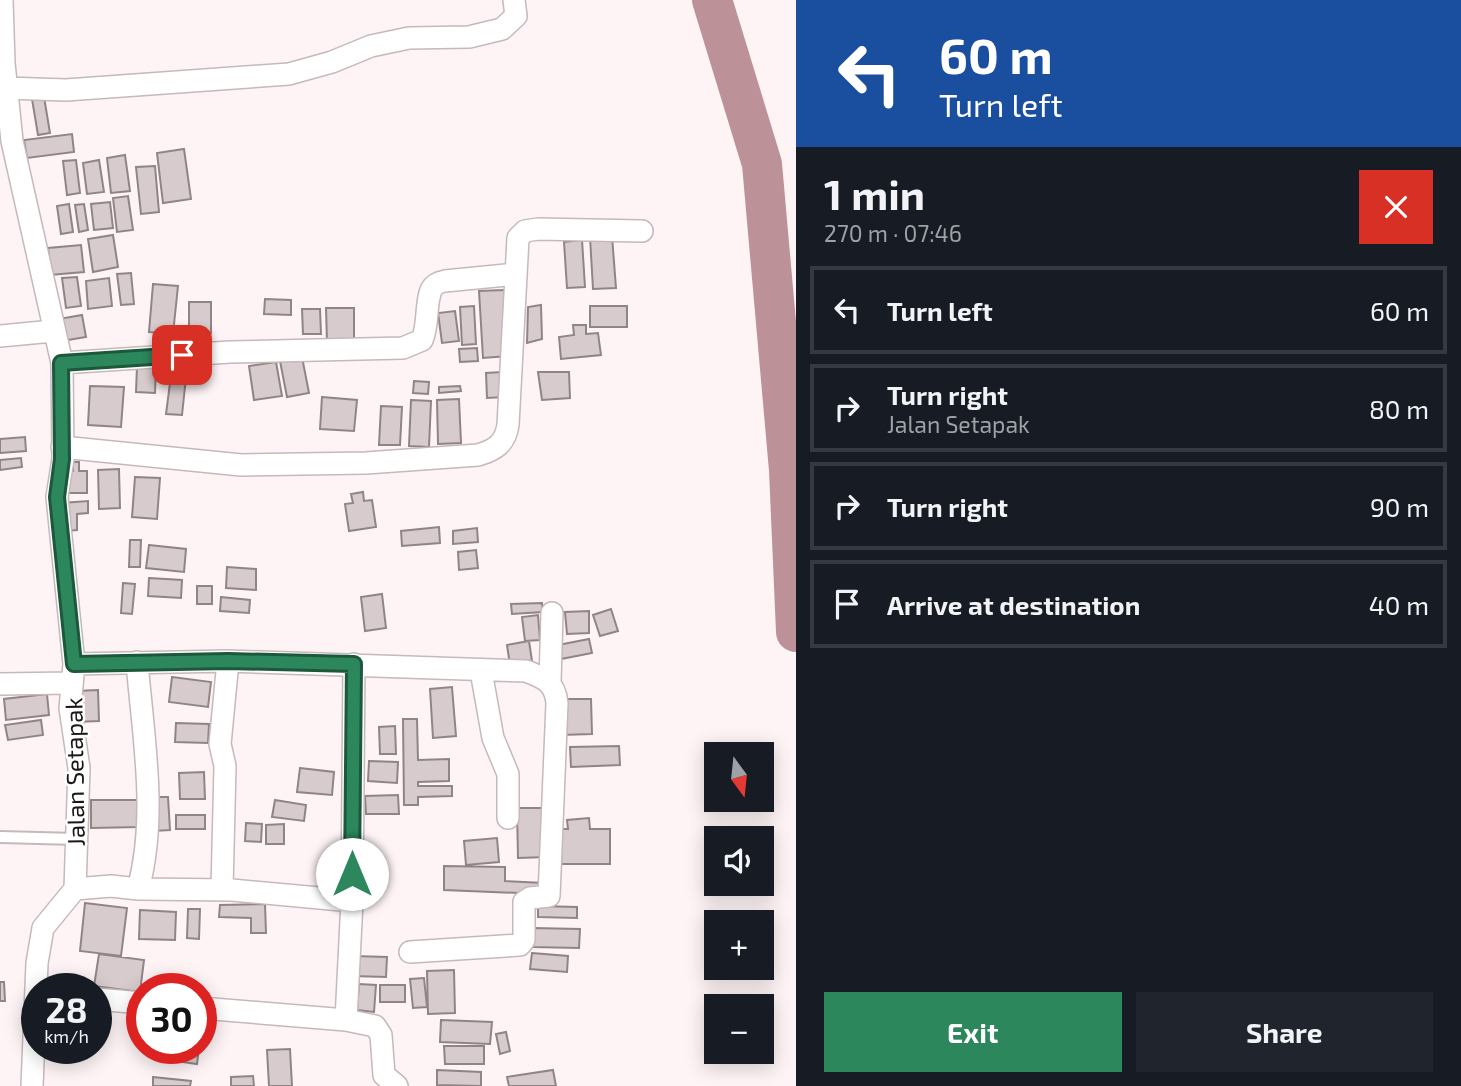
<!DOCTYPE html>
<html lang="en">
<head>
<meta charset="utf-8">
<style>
  :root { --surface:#171b24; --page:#20242c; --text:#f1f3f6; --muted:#9ea1a6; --line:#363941; --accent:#2c875c }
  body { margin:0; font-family:"Exo 2",sans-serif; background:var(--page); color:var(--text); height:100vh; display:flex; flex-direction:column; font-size:26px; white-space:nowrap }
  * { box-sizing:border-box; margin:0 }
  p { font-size:23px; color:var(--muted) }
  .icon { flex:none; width:38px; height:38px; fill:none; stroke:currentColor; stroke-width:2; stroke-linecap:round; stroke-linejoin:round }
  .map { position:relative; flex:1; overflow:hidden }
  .details { display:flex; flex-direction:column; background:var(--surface); width:665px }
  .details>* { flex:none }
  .banner { background:#1a4fa0; color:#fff; overflow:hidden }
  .needle { width:46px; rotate:165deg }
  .buttons { position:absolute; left:704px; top:742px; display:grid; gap:14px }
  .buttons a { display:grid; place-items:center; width:70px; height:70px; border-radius:0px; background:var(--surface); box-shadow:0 4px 18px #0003; font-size:35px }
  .speed { position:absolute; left:21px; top:973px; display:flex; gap:14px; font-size:35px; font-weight:700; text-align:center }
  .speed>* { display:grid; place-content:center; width:91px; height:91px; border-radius:50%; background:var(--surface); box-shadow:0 4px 18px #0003; line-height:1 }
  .speed small { font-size:18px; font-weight:400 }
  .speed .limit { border:10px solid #d22; background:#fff; color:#111 }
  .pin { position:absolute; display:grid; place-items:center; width:60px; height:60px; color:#fff; margin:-30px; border-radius:14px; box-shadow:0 4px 10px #0006 }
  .me { position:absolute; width:77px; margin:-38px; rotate:0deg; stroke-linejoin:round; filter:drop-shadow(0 0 5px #0008) }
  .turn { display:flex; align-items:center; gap:24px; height:147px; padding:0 28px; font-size:32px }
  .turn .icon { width:91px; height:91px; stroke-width:2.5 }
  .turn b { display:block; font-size:49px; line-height:60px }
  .round { display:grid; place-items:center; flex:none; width:74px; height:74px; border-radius:0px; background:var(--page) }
  .summary { display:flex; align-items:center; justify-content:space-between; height:119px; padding:0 28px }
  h1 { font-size:42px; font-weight:700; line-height:52px }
  .cta { display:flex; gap:14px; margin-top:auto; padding:14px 28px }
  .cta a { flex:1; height:80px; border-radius:0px; background:var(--accent); color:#fff; font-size:28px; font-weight:700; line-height:80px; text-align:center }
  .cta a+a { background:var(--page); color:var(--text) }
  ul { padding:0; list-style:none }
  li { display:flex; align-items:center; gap:21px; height:88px; margin:0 14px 10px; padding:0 14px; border:4px solid var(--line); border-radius:0px }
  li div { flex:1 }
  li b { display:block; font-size:26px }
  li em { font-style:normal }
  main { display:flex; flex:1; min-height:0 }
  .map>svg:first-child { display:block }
</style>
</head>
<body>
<main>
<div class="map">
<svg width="796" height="1086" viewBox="0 0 796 1086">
  <rect width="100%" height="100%" fill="#fef4f5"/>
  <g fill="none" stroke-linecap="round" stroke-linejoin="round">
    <path stroke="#bc9298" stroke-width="40" d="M712,0L762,164L789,470L796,632"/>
  </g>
  <path fill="#d8cbcd" stroke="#908586" stroke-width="2" d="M44,97L50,133L38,135L32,99Z
    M72,134L74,152L27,158L24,140Z
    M184,149L191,199L163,203L157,153Z
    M125,155L130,191L111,193L107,158Z
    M76,160L80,193L67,195L63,161Z
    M99,160L104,192L87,194L83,163Z
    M155,166L159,212L141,214L136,167Z
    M128,196L133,230L117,232L113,198Z
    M110,202L113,228L94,230L91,204Z
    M69,204L73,232L61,234L57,206Z
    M84,204L88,230L79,232L75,205Z
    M113,235L118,267L93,272L88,239Z
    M612,236L616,288L593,289L590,237Z
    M582,240L585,287L567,288L564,242Z
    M81,245L84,272L50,275L48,248Z
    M131,273L134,304L121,305L117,274Z
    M77,277L81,306L66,308L62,278Z
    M109,278L112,306L88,309L86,281Z
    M153,284L178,286L173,334L149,332Z
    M504,290L508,356L483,358L479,291Z
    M265,299L291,300V315L264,314Z
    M189,302H211V333H189Z
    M541,305L542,339L527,343L528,307Z
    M474,306L476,344L462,345L460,307Z
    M590,306H627V327H590Z
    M326,308H354V341L327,342Z
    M302,309H320L321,334H303Z
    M455,311L459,341L442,343L438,313Z
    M82,315L86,337L62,341L59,319Z
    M573,325H586V334L598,333L601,355L561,359L559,337L574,335Z
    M477,348L478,361L460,362L459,349Z
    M302,357L309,393L287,397L280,361Z
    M177,359L207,363V371L176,367Z
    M276,362L282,396L254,400L249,366Z
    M137,366H156L155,393L136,392Z
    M502,372L504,397L487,398L486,373Z
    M538,372H569L570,398L542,400Z
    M171,375L186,377L182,415L166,414Z
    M414,381L429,382L428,394L413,393Z
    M90,386L124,387L121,427L88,425Z
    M460,386L461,391L439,393V387Z
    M322,397L357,400L354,431L320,429Z
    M459,399L461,443L438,444L437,400Z
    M411,400L431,401L429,447L409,446Z
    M381,406L402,407L400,445H379Z
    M25,437L26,451L0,453V439Z
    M21,458L22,467L0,470V460Z
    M73,462H79V471H87V493H66V471H73Z
    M119,469L120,508L99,509L98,470Z
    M135,477L160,478L157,519L132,517Z
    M363,492L364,501L372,500L376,527L349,531L345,504L353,503L351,494Z
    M88,501V513L77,514V530L66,531L62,503Z
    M439,527L440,543L402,546L401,531Z
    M477,528L478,542L453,544V531Z
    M130,540H141L140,567H129Z
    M149,545L186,549L184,572L146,568Z
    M476,550L478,568L459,570L458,552Z
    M227,567L256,569V590L226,588Z
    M149,578L182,580L181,598L148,596Z
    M123,583L135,584L132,614L121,613Z
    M197,586H212V604H197Z
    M382,594L386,628L365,631L361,597Z
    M221,597L250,600L249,613L220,611Z
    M542,603L543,612L512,614L511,604Z
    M611,609L618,631L600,636L593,615Z
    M589,611V633L567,634L565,612Z
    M538,615L540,640L525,641L522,617Z
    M589,639L592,653L561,659L558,645Z
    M529,641L532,661L510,665L507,645Z
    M172,677L211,682L208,707L169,702Z
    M452,687L456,736L433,738L430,689Z
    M98,690L99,721L76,722L75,691Z
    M47,694L49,715L6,720L4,699Z
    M560,699H591L592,734L561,735Z
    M403,719H417L418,760L449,759V781L418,782V786H452V796L418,797V805H404Z
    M41,720L43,735L8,740L5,725Z
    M176,723L209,724L208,743L175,742Z
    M395,726L396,754H380L379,727Z
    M619,746L620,765L571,767L570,747Z
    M369,761L398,762L397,783L368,781Z
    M300,768L334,772L332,795L297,792Z
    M204,772L205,799H180L179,773Z
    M398,795L399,814H366L365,796Z
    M151,797H168L170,830L153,831Z
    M91,800H140V827L91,828Z
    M275,800L306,805L304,821L272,817Z
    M517,808H546L547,857L518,858Z
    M176,815H205V829H176Z
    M589,818L590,829H610V864H559V829H568L567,820Z
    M246,823L262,824L261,842L245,841Z
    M284,824V844H266V825Z
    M497,838L499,862L466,865L464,841Z
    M444,866L505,867V881L544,883L543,894L444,890Z
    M85,903L127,908L121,956L80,951Z
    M265,904L266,933H251V918L219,917L220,905Z
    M538,906L577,907V918L538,917Z
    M188,909H200L199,939L187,938Z
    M140,910L176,912L175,940L139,939Z
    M533,928L580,929L579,948L532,947Z
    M532,953L568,956L567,972L530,969Z
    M99,954L144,960L140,992L94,986Z
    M353,956L387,957L386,977L352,976Z
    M454,970L455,1013L428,1014L427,971Z
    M424,978L427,1007L413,1008L410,979Z
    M0,982H4L5,1001H0Z
    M359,984L376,985L374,1012L357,1010Z
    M380,985H405V1002H380Z
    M441,1020L492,1022L490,1044L440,1042Z
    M506,1032L510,1051L500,1054L496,1034Z
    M444,1046H484V1064H445Z
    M176,1048H199L197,1064L175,1061Z
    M290,1049L292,1086H269L267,1050Z
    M437,1070L481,1072V1086L437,1085Z
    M553,1070L556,1086H509L507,1077Z
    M253,1076L254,1086H231V1077Z
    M153,1077L191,1081L190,1086H153Z"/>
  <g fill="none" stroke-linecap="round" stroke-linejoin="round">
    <defs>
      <path id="service" d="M0,837L77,839"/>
      <path id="minor" d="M2,0L4,63L12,141L62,363L63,459L57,497L74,664L70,708L79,768L75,889L43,928L37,963L32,1086
        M6,88L66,90L289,74L332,62L371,46L409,38L469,37L502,29L516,16L514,0
        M0,336L53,331
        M62,363L230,352L403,348L422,340C429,324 425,306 431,290C434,284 439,282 445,281L516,274
        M62,447L241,465L366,463L478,455C495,450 505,444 508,425L518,238L525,231L538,229L642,231
        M74,664L228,661L526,671C544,678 555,682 557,703L549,896L530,898L524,902V940L520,945L410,952
        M481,671L493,738L508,774V818
        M550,682L552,613
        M0,684L72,683
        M75,889L111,886L138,889C158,816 143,736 137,662
        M138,889L232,890L352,901L346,1020L201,1008
        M222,889L225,766L220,744L228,661
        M352,901L354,664
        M96,999L142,1003
        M346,1020L375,1026L381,1035L384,1075L397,1086"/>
    </defs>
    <use href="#service" stroke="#c5b9ba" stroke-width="14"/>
    <use href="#minor" stroke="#c5b9ba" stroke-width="24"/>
    <use href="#service" stroke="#fff" stroke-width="10"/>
    <use href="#minor" stroke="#fff" stroke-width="21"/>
  </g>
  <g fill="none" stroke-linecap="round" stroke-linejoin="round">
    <defs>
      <path id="route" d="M182,355L61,363L62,459L57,497L74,664L228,661L354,664L352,874"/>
    </defs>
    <use href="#route" stroke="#1d583c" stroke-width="18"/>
    <use href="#route" stroke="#2c875c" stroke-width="12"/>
  </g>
  <g text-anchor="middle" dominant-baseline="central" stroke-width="5" stroke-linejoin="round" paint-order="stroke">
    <g font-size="24" fill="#1b1617" stroke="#fff">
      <text transform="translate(74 772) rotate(-91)">Jalan Setapak</text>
    </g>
  </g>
</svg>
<div class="buttons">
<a><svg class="needle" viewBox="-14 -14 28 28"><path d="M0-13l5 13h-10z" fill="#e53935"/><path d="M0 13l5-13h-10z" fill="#9ea1a6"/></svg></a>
<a><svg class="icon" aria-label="sound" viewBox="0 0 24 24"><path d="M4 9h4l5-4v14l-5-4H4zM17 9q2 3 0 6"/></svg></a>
<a>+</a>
<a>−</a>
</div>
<div class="speed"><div>28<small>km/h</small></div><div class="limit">30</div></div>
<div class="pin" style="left:182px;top:355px;background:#d93025"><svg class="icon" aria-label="arrive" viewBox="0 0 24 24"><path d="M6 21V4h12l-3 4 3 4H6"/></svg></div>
<svg class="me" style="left:352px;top:874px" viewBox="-20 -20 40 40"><circle r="19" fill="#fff"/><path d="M0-13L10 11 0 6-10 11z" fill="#2c875c"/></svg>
</div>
<section class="details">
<div class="banner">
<div class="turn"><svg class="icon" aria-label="left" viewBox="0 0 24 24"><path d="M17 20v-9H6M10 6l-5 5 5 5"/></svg><div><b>60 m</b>Turn left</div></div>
</div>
<div class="summary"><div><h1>1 min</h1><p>270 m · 07:46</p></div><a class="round" style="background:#d93025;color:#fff"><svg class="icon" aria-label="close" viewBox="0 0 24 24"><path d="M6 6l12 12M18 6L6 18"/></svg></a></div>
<ul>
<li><svg class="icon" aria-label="left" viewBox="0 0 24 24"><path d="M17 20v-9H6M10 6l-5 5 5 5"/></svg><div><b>Turn left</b></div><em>60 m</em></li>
<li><svg class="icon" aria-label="right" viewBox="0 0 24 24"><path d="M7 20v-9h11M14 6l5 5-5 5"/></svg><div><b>Turn right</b><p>Jalan Setapak</p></div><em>80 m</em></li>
<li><svg class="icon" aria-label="right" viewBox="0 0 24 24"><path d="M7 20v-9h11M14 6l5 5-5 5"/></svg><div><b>Turn right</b></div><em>90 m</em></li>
<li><svg class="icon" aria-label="arrive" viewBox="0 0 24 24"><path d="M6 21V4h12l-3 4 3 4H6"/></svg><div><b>Arrive at destination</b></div><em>40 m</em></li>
</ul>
<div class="cta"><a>Exit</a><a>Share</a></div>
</section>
</main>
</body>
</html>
